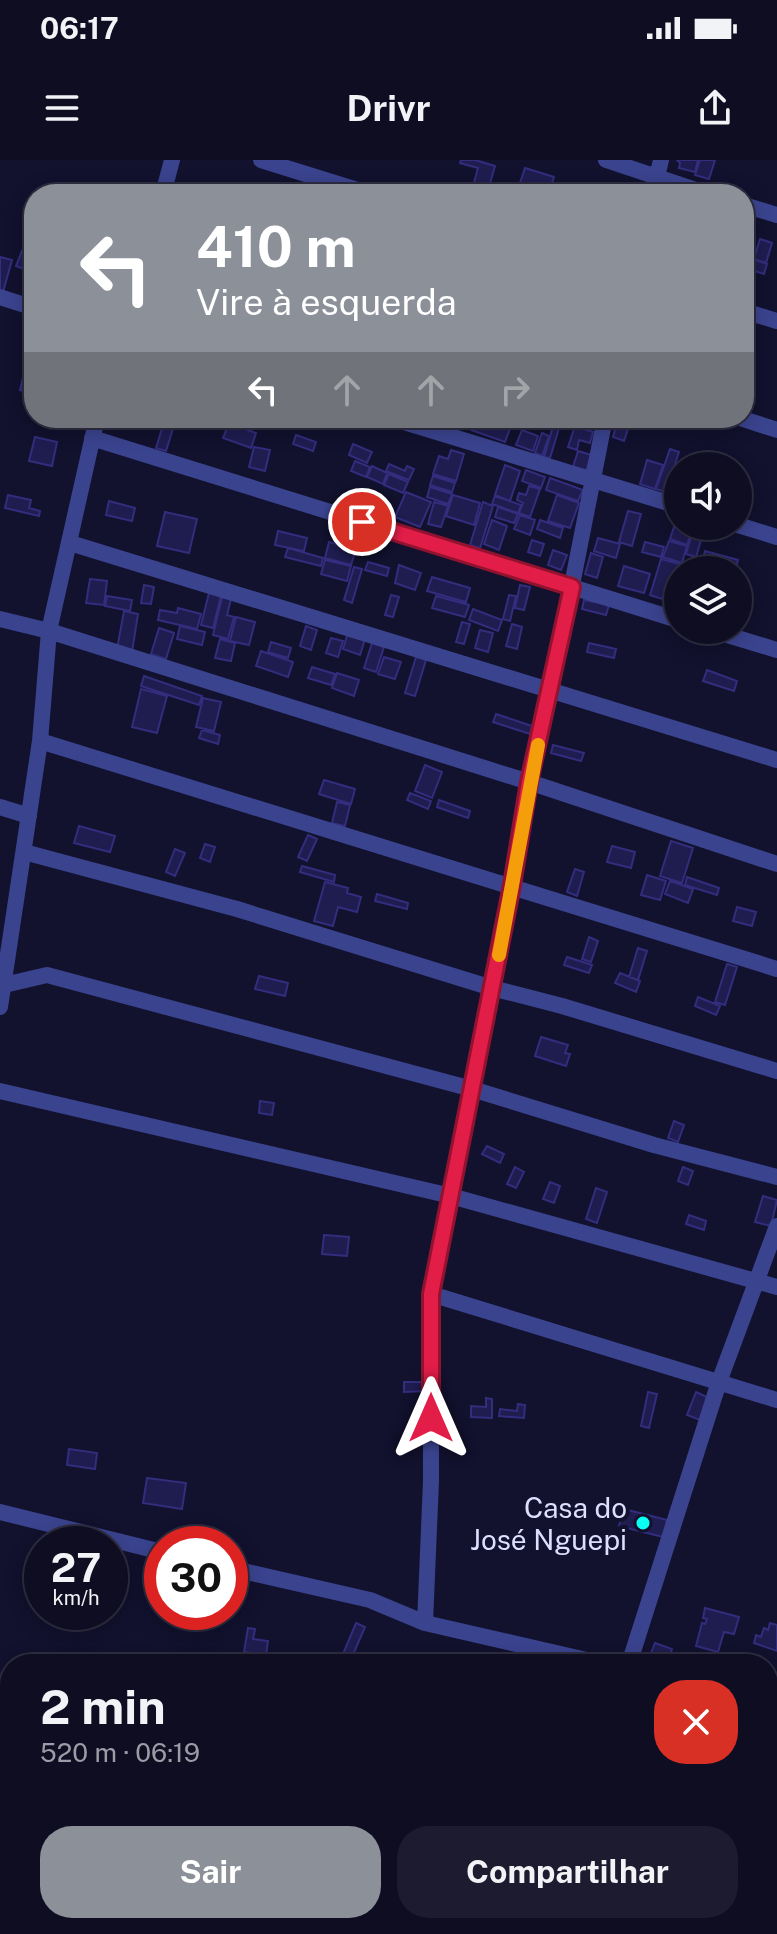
<!DOCTYPE html>
<html lang="pt">
<head>
<meta charset="utf-8">
<style>
  :root { --surface:#0e0d22; --page:#1c1b2f; --text:#f1f3f6; --muted:#9b9ca5; --line:#2e2d40; --accent:#8c9099 }
  body { margin:0; font-family:"Public Sans",sans-serif; background:var(--page); color:var(--text); height:100vh; display:flex; flex-direction:column; font-size:30px; white-space:nowrap }
  * { box-sizing:border-box; margin:0 }
  p { font-size:26px; color:var(--muted) }
  .icon { flex:none; width:44px; height:44px; fill:none; stroke:currentColor; stroke-width:2; stroke-linecap:round; stroke-linejoin:round }
  .map { position:relative; flex:1; overflow:hidden }
  .sheet { position:absolute; left:0px; top:1494px; width:778px; height:280px; display:flex; flex-direction:column; background:var(--surface); border-radius:32px 32px 0 0; box-shadow:0 4px 20px #0003,0 0 0 2px var(--line) }
  .sheet>* { flex:none }
  .banner { position:absolute; left:24px; top:24px; width:730px; height:244px; border-radius:32px; box-shadow:0 4px 20px #0003,0 0 0 2px var(--line); background:#8c9099; color:#fff; overflow:hidden }
  .tools { position:absolute; left:664px; top:292px; display:grid; gap:16px }
  .tools a { display:grid; place-items:center; width:88px; height:88px; border-radius:50%; background:var(--surface); box-shadow:0 4px 20px #0003,0 0 0 2px var(--line); font-size:40px }
  .speed { position:absolute; left:24px; top:1366px; display:flex; gap:16px; font-size:40px; font-weight:700; text-align:center }
  .speed>* { display:grid; place-content:center; width:104px; height:104px; border-radius:50%; background:var(--surface); box-shadow:0 4px 20px #0003,0 0 0 2px var(--line); line-height:1 }
  .speed small { font-size:20px; font-weight:400 }
  .speed .limit { border:12px solid #d22; background:#fff; color:#111 }
  .pin { position:absolute; display:grid; place-items:center; width:68px; height:68px; color:#fff; margin:-34px; border:4px solid #fff; border-radius:50%; box-shadow:0 2px 8px #0007 }
  .me { position:absolute; width:88px; margin:-44px; rotate:0deg; stroke-linejoin:round; filter:drop-shadow(0 0 6px #0008) }
  .turn { display:flex; align-items:center; gap:28px; height:168px; padding:0 40px; font-size:36px }
  .turn .icon { width:104px; height:104px; stroke-width:2.5 }
  .turn b { display:block; font-size:56px; line-height:68px }
  .lanes { display:flex; align-items:center; height:76px; padding:0 40px; background:#0003; justify-content:center; gap:40px; direction:ltr }
  .lanes .off { opacity:.35 }
  .round { display:grid; place-items:center; flex:none; width:84px; height:84px; border-radius:32px; background:var(--page) }
  .headline { display:flex; align-items:center; justify-content:space-between; height:136px; padding:0 40px }
  h1 { font-size:48px; font-weight:700; line-height:60px }
  .button { display:flex; gap:16px; margin-top:auto; padding:16px 40px }
  .button a { flex:1; height:92px; border-radius:32px; background:var(--accent); color:#fff; font-size:32px; font-weight:700; line-height:92px; text-align:center }
  .button a+a { background:var(--page); color:var(--text) }
  .status { display:flex; justify-content:space-between; align-items:center; height:56px; padding:0 40px; background:var(--surface); direction:ltr }
  .status svg { height:22px; fill:currentColor }
  header { display:flex; justify-content:space-between; align-items:center; height:104px; padding:0 40px; background:var(--surface); font-size:36px; font-weight:700 }
  .map>svg:first-child { display:block }
</style>
</head>
<body>
<div class="status"><b>06:17</b><svg viewBox="0 0 49 12"><path d="M0 12V9h3v3zM5 12V6h3v6zM10 12V3h3v9zM15 12V0h3v12zM26 1h20v11H26zM47 4h2v5h-2z"/></svg></div>
<header><svg class="icon" aria-label="menu" viewBox="0 0 24 24"><path d="M4 6h16M4 12h16M4 18h16"/></svg>Drivr<svg class="icon" aria-label="share" viewBox="0 0 24 24"><path d="M12 15V3M7 8l5-5 5 5M5 13v7h14v-7"/></svg></header>
<div class="map">
<svg width="777" height="1774" viewBox="0 0 777 1774">
  <rect width="100%" height="100%" fill="#12112e"/>
  <path fill="#1f1c50" stroke="#322d7d" stroke-width="2" d="M461,0H475L495,6L487,34L472,30L478,8L460,3Z
    M677,0H698L695,12L679,8L680,3Z
    M700,0H715L709,19L695,15Z
    M525,8L554,17L549,32L520,23Z
    M760,79L772,83L766,103L754,99Z
    M26,81L34,84V113L16,106Z
    M0,97L12,100L3,132L0,131Z
    M749,98L767,104L764,114L745,108Z
    M26,204L34,206L30,233L20,230Z
    M475,258H514L505,282L471,270Z
    M165,259L175,262L166,291L156,288Z
    M618,260L630,263L624,281L613,277Z
    M229,263L256,273L251,288L223,278Z
    M554,263L560,265L550,298L544,297Z
    M575,266L593,272L590,283L579,280L577,290L568,287Z
    M522,270L538,276L533,291L516,285Z
    M542,273L549,276L542,296L535,293Z
    M296,275L316,282L313,291L293,284Z
    M35,277L57,282L52,306L29,301Z
    M353,284L372,292L367,303L349,295Z
    M254,287L270,290L265,311L249,307Z
    M670,289L679,292L666,332L656,329Z
    M451,290L464,294L456,321L433,314L439,296L448,299Z
    M578,291L591,295L586,311L573,307Z
    M647,300L663,305L655,329L640,324Z
    M355,301L370,307L366,317L351,311Z
    M389,304L405,311L407,306L414,309L409,320L386,311Z
    M505,305L520,311L510,341L495,335Z
    M372,306L387,313L383,324L367,317Z
    M526,310L545,317L541,328L522,321Z
    M389,314L408,322L403,333L384,325Z
    M433,316L455,323L452,332L430,325Z
    M550,318L583,330L578,341L546,330Z
    M529,326L540,329L530,357L519,353L523,343L517,340L519,333L526,335Z
    M430,327L452,334L448,344L427,337Z
    M406,332L431,342L420,367L395,357Z
    M8,335L31,340L29,348L40,351L39,356L5,348Z
    M453,335L480,343L474,365L446,356Z
    M557,335L579,343L570,368L548,361Z
    M495,336L521,345L518,353L492,344Z
    M109,341L135,348L132,361L106,355Z
    M434,342L448,346L441,367L428,364Z
    M483,342L493,346L480,388L470,385Z
    M498,347L518,354L514,363L495,357Z
    M628,351L641,354L632,386L619,382Z
    M165,352L197,359L189,393L157,386Z
    M520,355L535,360L530,375L514,369Z
    M677,358L678,366H693L687,385L670,379Z
    M492,360L507,366L499,390L484,384Z
    M540,360L563,368L560,378L537,369Z
    M278,371L307,378L304,391L275,385Z
    M691,377L701,380L696,397L686,394Z
    M598,378L620,384L616,398L594,391Z
    M532,380L544,384L540,396L528,392Z
    M669,381L687,386L682,403L663,397Z
    M329,382L356,389L351,405L325,398Z
    M645,382L664,387L661,397L642,392Z
    M288,388L323,398L321,406L285,397Z
    M553,390L567,395L561,410L548,405Z
    M705,391L738,400L735,410H700Z
    M591,393L603,397L597,418L585,414Z
    M661,399L683,405L681,410H678V421L672,442L650,435Z
    M325,400L351,406L347,421L321,414Z
    M368,402L389,408L387,416L365,410Z
    M399,405L421,413L415,430L395,423Z
    M624,406L650,414L644,433L618,426Z
    M354,407L362,409L352,443L344,440Z
    M432,417L470,428L466,442L427,431Z
    M90,419L107,421L104,445L86,443Z
    M144,425L154,427L151,444L141,443Z
    M520,425L530,427L524,450L515,448Z
    M210,429L222,432L213,468L201,465Z
    M223,433L232,435L227,455L234,457L228,479L213,475Z
    M391,435L399,437L393,457L385,455Z
    M509,435L516,436L510,461L503,459Z
    M107,436L132,440L130,451L105,446Z
    M436,436L469,445L465,457L432,448Z
    M584,440L609,445L606,455L582,449Z
    M178,448L201,454L197,469L158,460L160,450L177,453Z
    M473,449L502,460L498,471L469,460Z
    M124,451L138,454L132,492L117,489Z
    M236,457L255,462L249,485L230,481Z
    M462,462L470,464L464,484L456,482Z
    M512,464L522,467L517,489L506,486Z
    M180,466L205,472L202,485L177,479Z
    M306,466L317,470L311,490L300,486Z
    M159,468L174,473L166,499L151,494Z
    M480,470L493,473L488,492L475,488Z
    M348,473L365,479L360,495L343,489Z
    M331,478L343,481L338,497L326,493Z
    M220,479L235,483L231,501L215,498Z
    M271,482L291,488L288,498L268,492Z
    M372,483L384,487L376,512L364,508Z
    M589,483L616,489L614,498L587,492Z
    M261,491L293,502L288,517L256,506Z
    M384,497L401,502L395,519L378,514Z
    M416,497L426,500L415,536L405,533Z
    M312,507L335,514L331,525L308,518Z
    M707,510L737,521L734,531L703,521Z
    M337,513L359,520L354,536L332,528Z
    M144,516L202,536L199,545L141,526Z
    M141,529L167,536L157,573L132,567Z
    M203,538L221,542L214,571L196,567Z
    M496,554L532,566L530,574L493,562Z
    M202,570L220,575L218,584L199,578Z
    M553,585L584,593L581,601L551,593Z
    M425,605L442,612L432,638L415,631Z
    M324,620L355,629L351,644L319,634Z
    M410,633L431,641L428,649L407,640Z
    M439,640L470,651L468,658L437,647Z
    M337,642L350,645L345,666L332,663Z
    M79,666L115,676L110,692L74,683Z
    M308,675L317,679L307,701L298,697Z
    M671,681L693,688L682,723L660,716Z
    M205,684L215,687L210,702L200,698Z
    M612,686L635,692L631,708L607,702Z
    M175,689L185,693L175,716L166,712Z
    M302,706L335,715L334,722L300,712Z
    M575,709L584,712L577,736L567,732Z
    M647,715L666,721L660,740L641,735Z
    M687,717L719,728L717,735L685,725Z
    M670,721L693,729L688,743L665,734Z
    M325,722L348,728L347,733L361,737L357,752L338,747L333,766L314,761Z
    M377,734L408,743L407,749L375,741Z
    M737,747L756,752L752,766L733,761Z
    M589,777L598,781L591,802L582,799Z
    M638,788L647,791L638,820L629,817Z
    M567,797L592,805L589,813L564,805Z
    M727,804L737,807L725,845L715,842Z
    M620,813L640,821L636,832L615,823Z
    M259,816L288,823L285,836L255,829Z
    M698,837L720,846L716,855L695,846Z
    M541,877L568,885L565,893L570,894L566,906L535,896Z
    M260,941L274,943L272,955L259,953Z
    M674,961L684,965L678,982L668,978Z
    M487,986L504,994L500,1003L482,994Z
    M515,1007L524,1012L516,1028L507,1024Z
    M683,1007L693,1011L688,1025L678,1021Z
    M550,1022L560,1026L554,1043L543,1039Z
    M596,1028L607,1032L597,1063L586,1059Z
    M763,1036L777,1040L771,1066L755,1062Z
    M689,1055L706,1061L704,1070L686,1064Z
    M324,1075L349,1077L347,1096L322,1094Z
    M404,1222H426L427,1231L404,1232Z
    M648,1232L657,1234L649,1268L641,1266Z
    M696,1232L709,1238L700,1260L687,1255Z
    M486,1238L492,1239V1258L471,1257V1246L486,1247Z
    M518,1244L525,1245L524,1258L499,1256L500,1249L517,1251Z
    M69,1289L97,1293L95,1309L67,1305Z
    M147,1318L186,1323L182,1349L143,1343Z
    M624,1349L667,1360L663,1377L619,1366Z
    M705,1448L739,1457L734,1474L724,1472L718,1492L696,1486L702,1463L705,1464L707,1459L703,1458Z
    M356,1463L365,1467L352,1497L343,1494Z
    M770,1463L777,1465V1491L754,1483L756,1475L761,1477L764,1468L768,1470Z
    M248,1468L255,1469L253,1479L268,1481L266,1495L244,1492Z
    M655,1483L672,1489L667,1504H644L646,1500L648,1501Z
    M123,1764H156L175,1774H142Z
    M205,1764H228L222,1774H205L201,1772Z"/>
  <g fill="none" stroke-linecap="round" stroke-linejoin="round">
    <path stroke="#3a438e" stroke-width="16" d="M261,0L370,34
      M606,0L708,34
      M163,34L172,0
      M653,34L661,0
      M744,45L777,55
      M0,137L34,148
      M744,151L777,161
      M391,258L678,346
      M740,258L777,270
      M92,278L678,460
      M738,365L777,377
      M70,383L777,600
      M0,459L49,471L529,622L777,704
      M711,470L777,490
      M40,581L777,809
      M0,647L29,656
      M24,692L237,749L492,828L562,846L777,911
      M0,826L47,815L472,929L654,985L777,1017
      M0,847L40,581L49,471L97,258
      M0,931L451,1036L777,1127
      M431,1134L777,1240
      M0,1352L162,1392
      M230,1408L370,1440L425,1463L604,1504
      M425,1463L431,1321V1134L512,725L529,622L551,531L605,258
      M629,1504L719,1222L777,1066
      M768,1552L777,1555
      M626,1764L628,1774
      M703,1764L735,1774
      M547,1774L550,1764"/>
  </g>
  <g fill="none" stroke-linecap="round" stroke-linejoin="round">
    <defs>
      <path id="route" d="M362,362L572,427L529,622L512,725L431,1134V1258"/>
    </defs>
    <use href="#route" stroke="#92132f" stroke-width="20"/>
    <use href="#route" stroke="#e11d48" stroke-width="14"/>
    <path stroke="#f59e0b" stroke-width="14" d="M499,795L538,585"/>
  </g>
  <circle fill="#0afff5" stroke="#12112e" stroke-width="3" cx="643" cy="1363" r="8"/>
  <g text-anchor="middle" dominant-baseline="central" stroke-width="8" stroke-linejoin="round" paint-order="stroke">
    <g font-size="28" fill="#dedfff" stroke="#12112e" text-anchor="end">
      <text x="627" y="1347">Casa do<tspan x="627" dy="32">José Nguepi</tspan></text>
    </g>
  </g>
</svg>
<div class="tools">
<a><svg class="icon" aria-label="sound" viewBox="0 0 24 24"><path d="M4 9h4l5-4v14l-5-4H4zM17 9q2 3 0 6"/></svg></a>
<a><svg class="icon" aria-label="layers" viewBox="0 0 24 24"><path d="M12 4l9 5-9 5-9-5zM3 14l9 5 9-5"/></svg></a>
</div>
<div class="speed"><div>27<small>km/h</small></div><div class="limit">30</div></div>
<div class="pin" style="left:362px;top:362px;background:#d93025"><svg class="icon" aria-label="arrive" viewBox="0 0 24 24"><path d="M6 21V4h12l-3 4 3 4H6"/></svg></div>
<svg class="me" style="left:431px;top:1258px" viewBox="-20 -20 40 40"><path d="M0-17L14 15 0 8-14 15z" fill="#e11d48" stroke="#fff" stroke-width="4"/></svg>
<div class="banner">
<div class="turn"><svg class="icon" aria-label="left" viewBox="0 0 24 24"><path d="M17 20v-9H6M10 6l-5 5 5 5"/></svg><div><b>410 m</b>Vire à esquerda</div></div>
<div class="lanes"><svg class="icon" aria-label="left" viewBox="0 0 24 24"><path d="M17 20v-9H6M10 6l-5 5 5 5"/></svg><svg class="icon off" aria-label="ahead" viewBox="0 0 24 24"><path d="M12 20V5M6 11l6-6 6 6"/></svg><svg class="icon off" aria-label="ahead" viewBox="0 0 24 24"><path d="M12 20V5M6 11l6-6 6 6"/></svg><svg class="icon off" aria-label="right" viewBox="0 0 24 24"><path d="M7 20v-9h11M14 6l5 5-5 5"/></svg></div>
</div>
<section class="sheet">
<div class="headline"><div><h1>2 min</h1><p>520 m · 06:19</p></div><a class="round" style="background:#d93025;color:#fff"><svg class="icon" aria-label="close" viewBox="0 0 24 24"><path d="M6 6l12 12M18 6L6 18"/></svg></a></div>
<div class="button"><a>Sair</a><a>Compartilhar</a></div>
</section>
</div>
</body>
</html>
